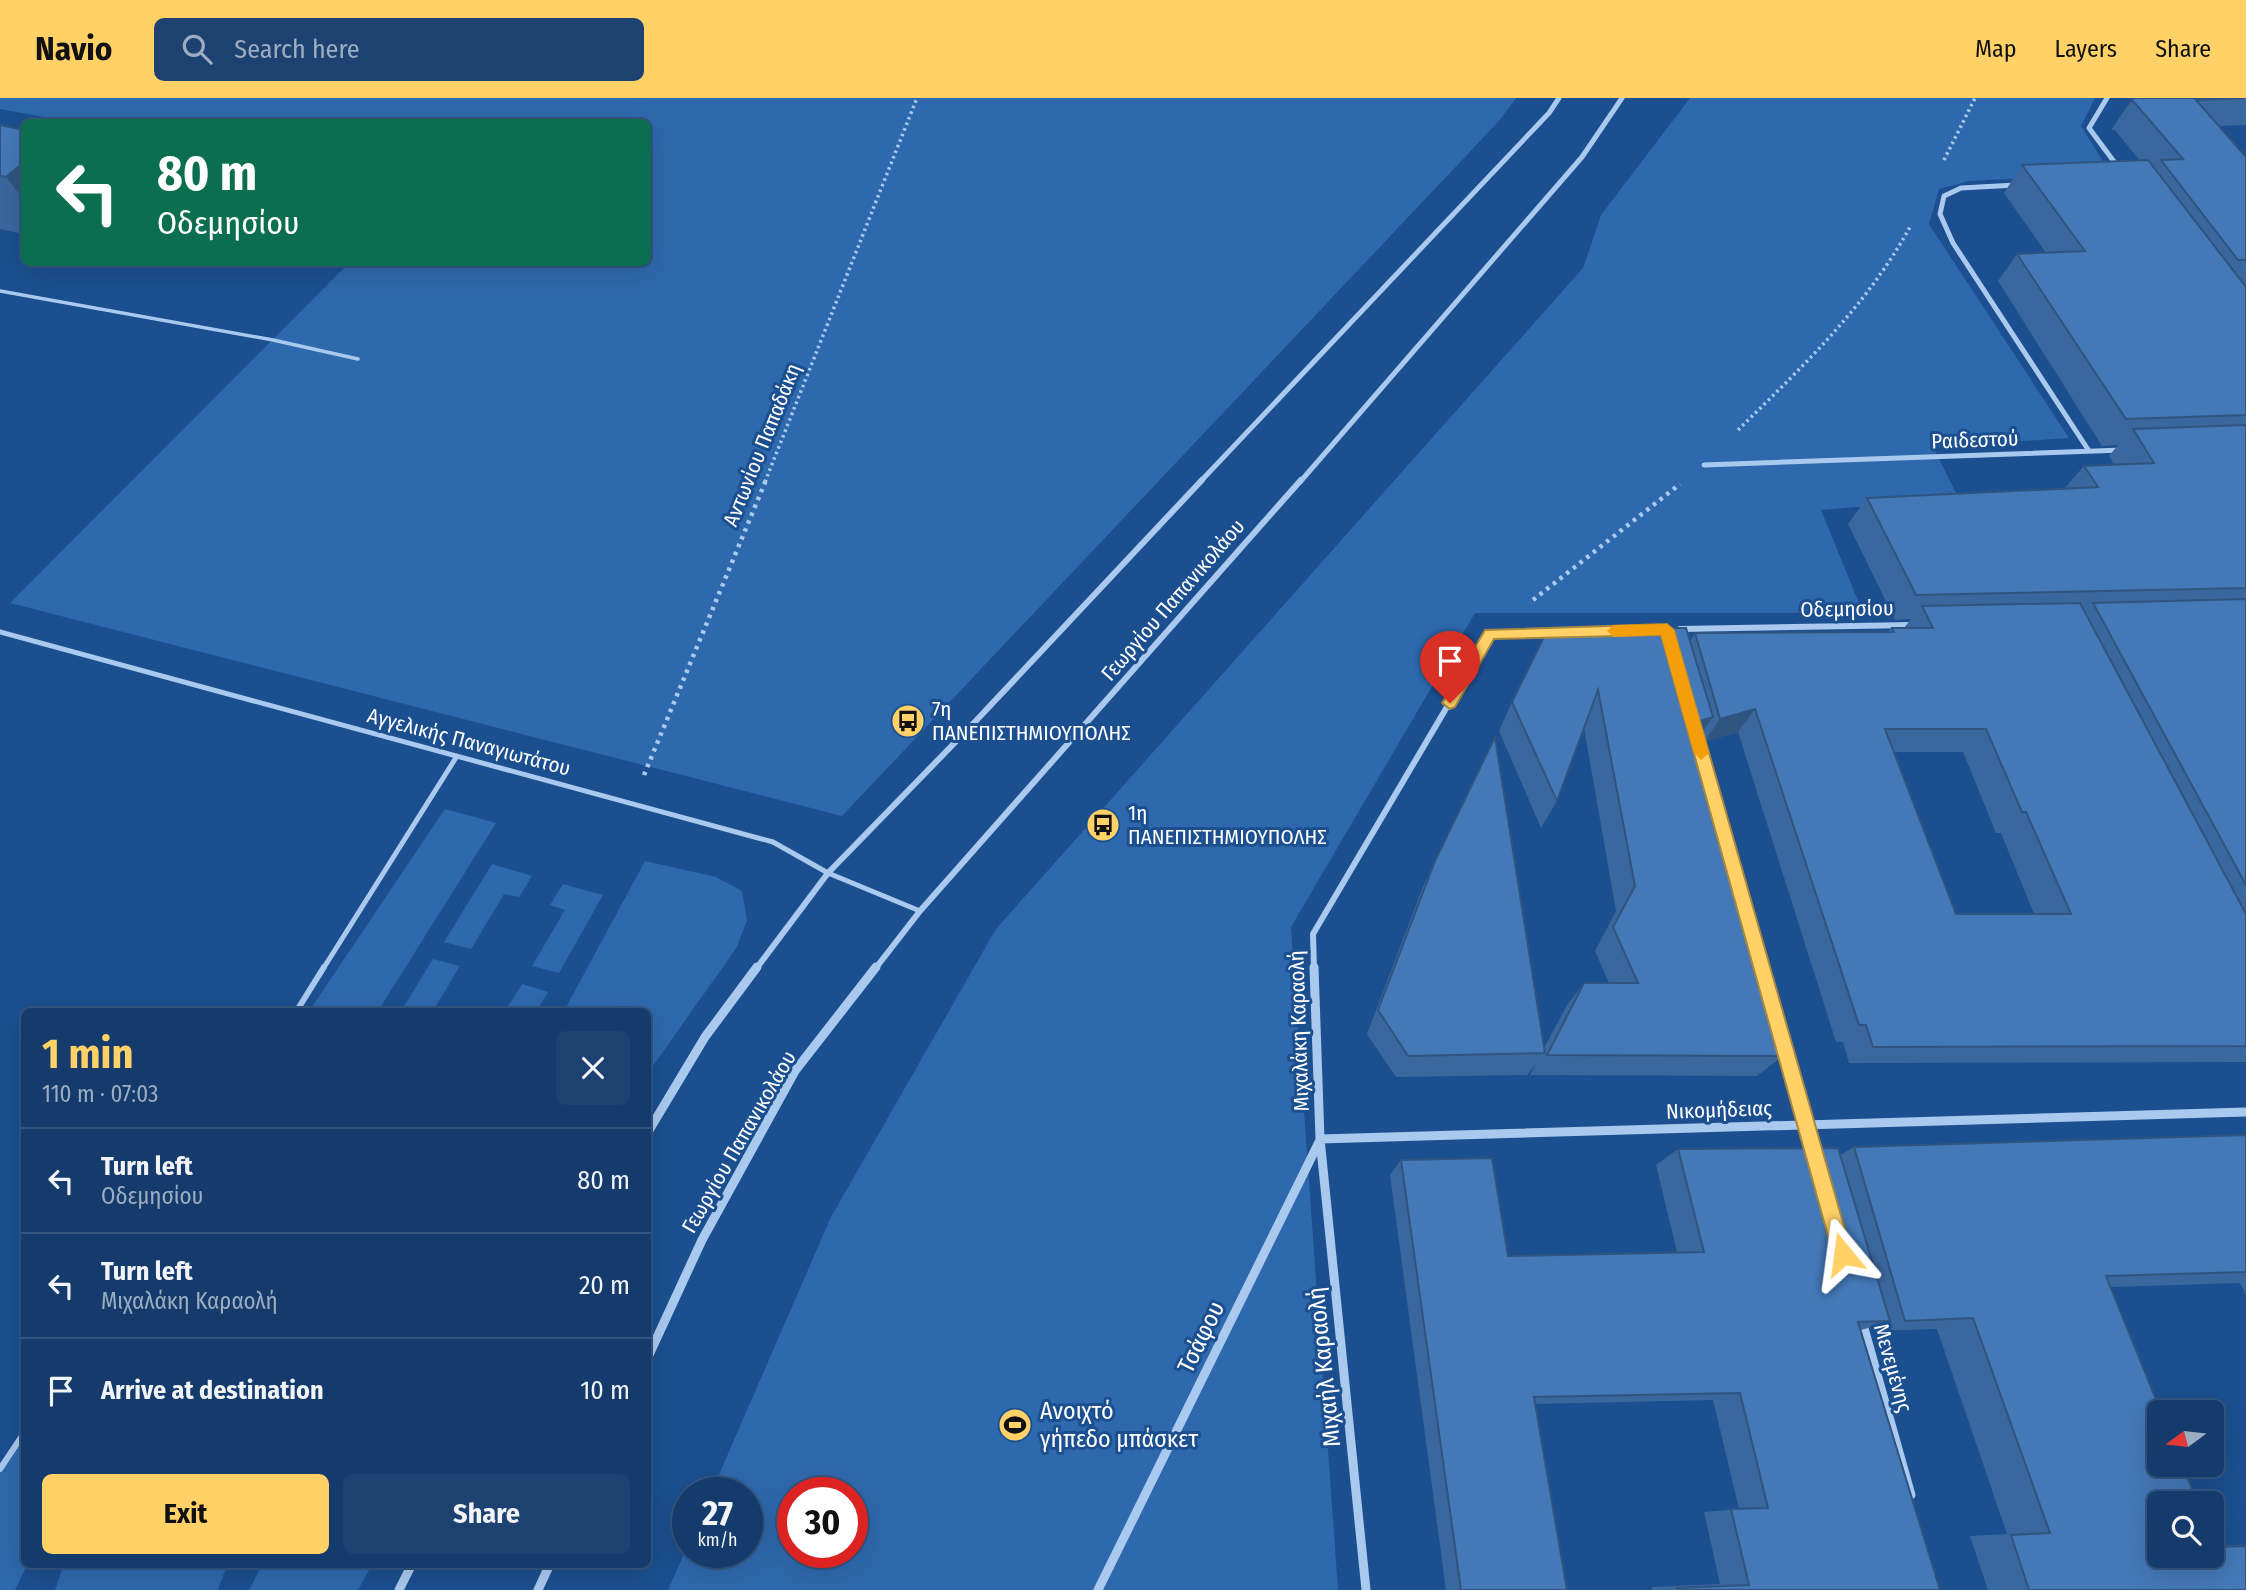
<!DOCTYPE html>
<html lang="en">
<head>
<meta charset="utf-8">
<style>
  :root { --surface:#143b6b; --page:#1d4271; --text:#f1f3f6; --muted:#9dadc1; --line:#33557e; --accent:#ffd166 }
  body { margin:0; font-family:"Fira Sans Condensed",sans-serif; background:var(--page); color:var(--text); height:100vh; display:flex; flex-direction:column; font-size:26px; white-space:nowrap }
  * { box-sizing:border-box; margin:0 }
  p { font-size:23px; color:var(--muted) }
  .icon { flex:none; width:38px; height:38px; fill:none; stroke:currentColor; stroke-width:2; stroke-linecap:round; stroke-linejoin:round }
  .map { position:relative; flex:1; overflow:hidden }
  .drawer { position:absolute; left:21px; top:910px; width:630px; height:560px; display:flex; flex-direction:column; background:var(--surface); border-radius:10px; box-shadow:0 7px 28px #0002,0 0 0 2px var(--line) }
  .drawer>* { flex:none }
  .hud { position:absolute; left:21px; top:21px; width:630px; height:147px; border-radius:10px; box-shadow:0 7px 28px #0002,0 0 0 2px var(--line); background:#0b6e4f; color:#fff; overflow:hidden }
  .needle { width:46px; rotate:255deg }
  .buttons { position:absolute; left:2147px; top:1302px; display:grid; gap:14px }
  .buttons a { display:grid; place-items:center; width:77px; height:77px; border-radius:10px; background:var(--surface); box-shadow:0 7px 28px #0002,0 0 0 2px var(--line); font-size:35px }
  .speed { position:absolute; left:672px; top:1379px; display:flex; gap:14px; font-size:35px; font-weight:700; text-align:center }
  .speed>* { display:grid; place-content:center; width:91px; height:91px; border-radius:50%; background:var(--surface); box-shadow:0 7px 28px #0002,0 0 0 2px var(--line); line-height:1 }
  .speed small { font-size:18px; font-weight:400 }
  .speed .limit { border:10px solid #d22; background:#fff; color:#111 }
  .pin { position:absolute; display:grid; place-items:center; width:60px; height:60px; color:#fff; margin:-72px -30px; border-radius:50% 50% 50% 0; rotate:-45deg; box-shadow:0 0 7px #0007 }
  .pin .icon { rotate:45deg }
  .me { position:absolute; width:77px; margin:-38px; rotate:344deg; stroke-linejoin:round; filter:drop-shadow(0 0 5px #0008) }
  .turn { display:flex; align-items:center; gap:24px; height:147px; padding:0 21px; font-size:32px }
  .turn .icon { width:91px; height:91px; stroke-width:2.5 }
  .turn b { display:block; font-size:49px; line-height:60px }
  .round { display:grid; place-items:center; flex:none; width:74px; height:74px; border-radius:10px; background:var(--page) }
  .overview { display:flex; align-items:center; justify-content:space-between; height:119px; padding:0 21px }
  h1 { font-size:42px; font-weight:700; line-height:52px; color:var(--accent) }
  .cta { display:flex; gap:14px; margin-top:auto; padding:14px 21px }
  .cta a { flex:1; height:80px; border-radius:10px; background:var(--accent); color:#111; font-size:28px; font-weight:700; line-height:80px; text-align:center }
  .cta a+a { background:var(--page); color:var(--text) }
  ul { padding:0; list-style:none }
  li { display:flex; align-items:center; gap:21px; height:105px; padding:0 21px; border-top:2px solid var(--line) }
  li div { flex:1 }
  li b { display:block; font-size:26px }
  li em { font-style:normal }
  header { display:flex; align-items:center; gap:42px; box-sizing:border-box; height:98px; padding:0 35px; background:var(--accent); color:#111 }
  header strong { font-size:33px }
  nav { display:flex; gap:38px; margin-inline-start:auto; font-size:24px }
  .search { width:490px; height:63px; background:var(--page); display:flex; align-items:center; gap:18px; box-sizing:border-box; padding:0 24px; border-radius:10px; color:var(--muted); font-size:26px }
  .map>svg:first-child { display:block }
</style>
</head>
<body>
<header>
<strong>Navio</strong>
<div class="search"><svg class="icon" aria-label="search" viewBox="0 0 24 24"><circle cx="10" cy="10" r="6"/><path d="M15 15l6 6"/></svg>Search here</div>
<nav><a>Map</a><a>Layers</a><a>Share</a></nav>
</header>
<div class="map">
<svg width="2246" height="1492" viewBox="0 0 2246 1492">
  <rect width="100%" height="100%" fill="#1b4f8f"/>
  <path fill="#2e69ad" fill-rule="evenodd" d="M0,0H1516L1499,23L842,718L10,505L349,165L648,164V24H71L0,11Z
    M1690,0H2095L2081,28L2111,76L1969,83L1939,91L1929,126L2069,340L1933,349L1959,401L1821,412L1863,515H1475L1291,829L1338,1492H668L688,1447V1454H747V1395H711L831,1119L996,831L1583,170L1601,117ZM793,1395H852V1454H793Z
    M445,711L496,725L378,913H309Z
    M645,763L716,779L742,793L747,822L737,849L648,975V914L564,913Z
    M492,766L532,778L519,799L504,796L471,851L444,844Z
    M563,786L603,797L559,875L532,868L565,812L550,807Z
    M433,861L460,868L433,913H401Z
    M522,886L548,894L537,913H505Z
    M24,1339V1466L27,1467L15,1492H0V1375Z
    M64,1466H227V1467L218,1492H55Z
    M262,1467V1466L372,1467L358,1492H249Z"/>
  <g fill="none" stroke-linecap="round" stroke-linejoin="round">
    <path stroke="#a9c9ee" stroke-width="3.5" stroke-dasharray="2.5 3.5" stroke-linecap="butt" d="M1944,62L1975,0
      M1738,332C1802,269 1866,209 1910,129
      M765,384L917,0"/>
    <path stroke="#a9c9ee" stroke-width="4.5" stroke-dasharray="3.5 5" stroke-linecap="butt" d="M1533,502L1680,386
      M644,677L766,382"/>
    <path stroke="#a9c9ee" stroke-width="3.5" d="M0,193L273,242L358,261"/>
    <path stroke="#a9c9ee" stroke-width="5" d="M0,534L773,744L828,775L920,813
      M323,871L457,658"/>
    <path stroke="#a9c9ee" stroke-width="6" d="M296,914L324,869
      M0,1371L24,1335"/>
    <path stroke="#a9c9ee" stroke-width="5" d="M2107,0L2089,30L2118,69
      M2016,87L1961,90L1944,98L1940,116L1953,145L2089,353
      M1704,367L2123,352
      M1200,384L1549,15L1559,0
      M1300,384L1582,59L1622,0"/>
    <path stroke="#a9c9ee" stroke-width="6" d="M1680,531L1913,527
      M1695,633L1763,871
      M756,871L828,775L972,627L1202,382
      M875,871L920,813L1301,382
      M1314,871L1313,836L1490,536L1556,534"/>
    <path stroke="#a9c9ee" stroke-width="9" d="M1314,869L1320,1041L1366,1492
      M1762,869L1815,1056
      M648,1034L705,939L757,869
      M1320,1041L2246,1014
      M1862,1223L1911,1397
      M648,1259L702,1142L795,973L876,869
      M399,1492L412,1466
      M538,1492L550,1466
      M1098,1492L1320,1042"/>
  </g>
  <path fill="#3a679d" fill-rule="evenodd" d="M2133,0H2246V27L2219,28L2246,59V964L1849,965L1843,944H1836L1738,634L1704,644L1701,635L1695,644L1783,958L1757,978L1530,977L1536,966L1527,977L1396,979L1367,936L1422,791L1435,763L1544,950L1567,907L1584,885H1609L1595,853L1616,813L1584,630L1557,703L1541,730L1499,633L1512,604L1661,530L1690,543L1695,535L1888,534L1892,530H1904L1911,521L1895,522L1848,426L1867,400L2064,391L2084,368L2114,367L2109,358L2118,347L2102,348L1998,183L2017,156L2046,155L2004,95L2022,67L2140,63L2115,32H2111ZM1894,654H1963L1996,735H2001L2034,816H1956Z
    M0,27L24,32V136L0,131Z
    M2246,1037V1197L2240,1185L2110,1189L2216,1448L2246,1447V1492H1988L1970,1438L2007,1436L1937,1231L1872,1233L1871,1229L1861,1232L1940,1492H1652V1489L1720,1486L1704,1414L1739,1411L1713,1302L1535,1306L1567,1492H1446L1390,1077L1401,1062L1508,1158L1677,1154L1656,1067L1678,1051L1840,1057L1854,1049Z"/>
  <path fill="#305480" d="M24,64V102L6,79Z
    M1755,611L1738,634L1704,644L1720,621Z
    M1713,619L1693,647L1690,626Z"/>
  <path fill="#4478b7" stroke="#305480" stroke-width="2" fill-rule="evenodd" d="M2134,0H2244L2196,2L2246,59V162H2238L2161,62L2183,61L2134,4H2131Z
    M0,27L24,32V64L6,79L0,78Z
    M2148,62L2246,189V317L2126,321L2017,156L2085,153L2022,67Z
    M2246,327V490L1916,497L1867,400L2098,389L2084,368L2154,365L2133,331Z
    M2246,501V787L2093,505Z
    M2080,505L2246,816V948L1873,949L1866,927H1859L1755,611L1720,621L1695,535L1894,534L1892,530H1933L1922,508ZM1885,631H1986L2022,714H2026L2071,816H1956Z
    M1659,525L1661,530H1686L1713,619L1690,626L1783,958L1547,957L1584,885H1638L1613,829L1635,788L1598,592L1557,703L1512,604L1547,533Z
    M1495,639L1545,955L1408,958L1378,912L1435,763Z
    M2246,1037V1174L2106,1178L2161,1314H2160V1367H2182L2198,1405H2160V1458H2212V1439L2216,1449L2246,1448V1492H2029L2011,1437L2050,1435L1973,1220L1905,1223L1854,1049Z
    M1838,1050L1890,1223L1858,1224L1940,1492H1678L1677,1490L1749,1487L1731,1411L1768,1410L1740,1295L1534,1299L1567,1492H1461L1401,1062L1492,1060L1508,1158L1704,1154L1678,1051Z"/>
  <path fill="#ffd166" stroke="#a68842" stroke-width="2" d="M1667,526L1674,532L1852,1156L1850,1163L1843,1165L1836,1163L1833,1156L1661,537L1494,541L1455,609L1450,611L1442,605L1485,532Z"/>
  <path fill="#f59e0b" d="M1667,526L1674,532L1709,655L1701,662L1694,655L1661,537L1614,539L1607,533L1614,527Z"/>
  <defs>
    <symbol id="bus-disc" viewBox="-11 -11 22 22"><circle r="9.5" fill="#ffd166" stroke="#1b4f8f"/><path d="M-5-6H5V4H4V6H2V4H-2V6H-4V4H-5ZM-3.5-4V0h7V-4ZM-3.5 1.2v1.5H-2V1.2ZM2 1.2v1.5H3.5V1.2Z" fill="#111"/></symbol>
    <symbol id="stadium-disc" viewBox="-11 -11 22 22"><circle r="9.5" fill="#ffd166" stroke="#1b4f8f"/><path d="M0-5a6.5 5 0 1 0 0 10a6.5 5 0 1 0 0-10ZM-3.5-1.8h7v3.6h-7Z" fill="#111"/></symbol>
  </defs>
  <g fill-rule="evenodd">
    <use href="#bus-disc" x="889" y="604" width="38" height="38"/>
    <use href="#bus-disc" x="1084" y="708" width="38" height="38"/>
    <use href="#stadium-disc" x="996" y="1308" width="38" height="38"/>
  </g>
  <g text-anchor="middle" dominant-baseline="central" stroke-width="6" stroke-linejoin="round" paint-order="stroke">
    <g font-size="21" fill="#fff" stroke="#1b4f8f">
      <text transform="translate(1975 342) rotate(-2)">Ραιδεστού</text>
      <text transform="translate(762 347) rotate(-68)">Αντωνίου Παπαδάκη</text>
      <text transform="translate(1173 502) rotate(-49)">Γεωργίου Παπανικολάου</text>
      <text transform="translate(1847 511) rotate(-1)">Οδεμησίου</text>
      <text transform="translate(469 644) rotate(15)">Αγγελικής Παναγιωτάτου</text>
      <text transform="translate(1299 933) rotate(-92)">Μιχαλάκη Καραολή</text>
      <text transform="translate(1719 1012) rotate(-2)">Νικομήδειας</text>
      <text transform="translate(739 1044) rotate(-60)">Γεωργίου Παπανικολάου</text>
      <text transform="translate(1893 1270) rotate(74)">Μενεμένης</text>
    </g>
    <g font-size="21" fill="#fff" stroke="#1b4f8f" text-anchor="start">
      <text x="932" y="611">7η<tspan x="932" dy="24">ΠΑΝΕΠΙΣΤΗΜΙΟΥΠΟΛΗΣ</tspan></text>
      <text x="1128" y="715">1η<tspan x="1128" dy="24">ΠΑΝΕΠΙΣΤΗΜΙΟΥΠΟΛΗΣ</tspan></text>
    </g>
    <g font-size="24" fill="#fff" stroke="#1b4f8f">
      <text transform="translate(1201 1239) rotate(-64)">Τσάφου</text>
      <text transform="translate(1324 1269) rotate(-96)">Μιχαήλ Καραολή</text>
    </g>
    <g font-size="24" fill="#fff" stroke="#1b4f8f" text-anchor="start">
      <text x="1040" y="1313">Ανοιχτό<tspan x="1040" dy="28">γήπεδο μπάσκετ</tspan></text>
    </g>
  </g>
</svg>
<div class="buttons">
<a><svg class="needle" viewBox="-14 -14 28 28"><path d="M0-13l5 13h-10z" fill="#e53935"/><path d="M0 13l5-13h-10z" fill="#9dadc1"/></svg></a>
<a><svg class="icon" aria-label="search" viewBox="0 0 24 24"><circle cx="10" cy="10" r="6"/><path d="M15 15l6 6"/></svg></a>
</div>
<div class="speed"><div>27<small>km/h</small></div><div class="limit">30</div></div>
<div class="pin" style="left:1450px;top:605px;background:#d93025"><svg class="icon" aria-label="arrive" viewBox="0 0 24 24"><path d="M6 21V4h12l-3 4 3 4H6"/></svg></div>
<svg class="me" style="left:1843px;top:1156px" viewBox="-20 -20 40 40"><path d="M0-17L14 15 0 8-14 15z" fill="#ffd166" stroke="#fff" stroke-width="4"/></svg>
<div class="hud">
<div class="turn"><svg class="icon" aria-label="left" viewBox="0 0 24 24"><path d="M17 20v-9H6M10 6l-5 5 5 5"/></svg><div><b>80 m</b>Οδεμησίου</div></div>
</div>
<section class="drawer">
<div class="overview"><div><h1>1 min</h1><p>110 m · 07:03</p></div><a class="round"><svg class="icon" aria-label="close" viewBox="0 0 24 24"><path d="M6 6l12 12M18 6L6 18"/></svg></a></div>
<ul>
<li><svg class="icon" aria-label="left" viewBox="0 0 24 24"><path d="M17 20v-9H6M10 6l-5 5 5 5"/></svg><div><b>Turn left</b><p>Οδεμησίου</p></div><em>80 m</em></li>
<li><svg class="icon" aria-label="left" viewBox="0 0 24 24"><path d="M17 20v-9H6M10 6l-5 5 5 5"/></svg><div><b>Turn left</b><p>Μιχαλάκη Καραολή</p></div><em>20 m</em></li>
<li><svg class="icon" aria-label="arrive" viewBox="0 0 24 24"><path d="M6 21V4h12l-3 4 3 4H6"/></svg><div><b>Arrive at destination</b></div><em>10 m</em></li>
</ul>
<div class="cta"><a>Exit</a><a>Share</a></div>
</section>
</div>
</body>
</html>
